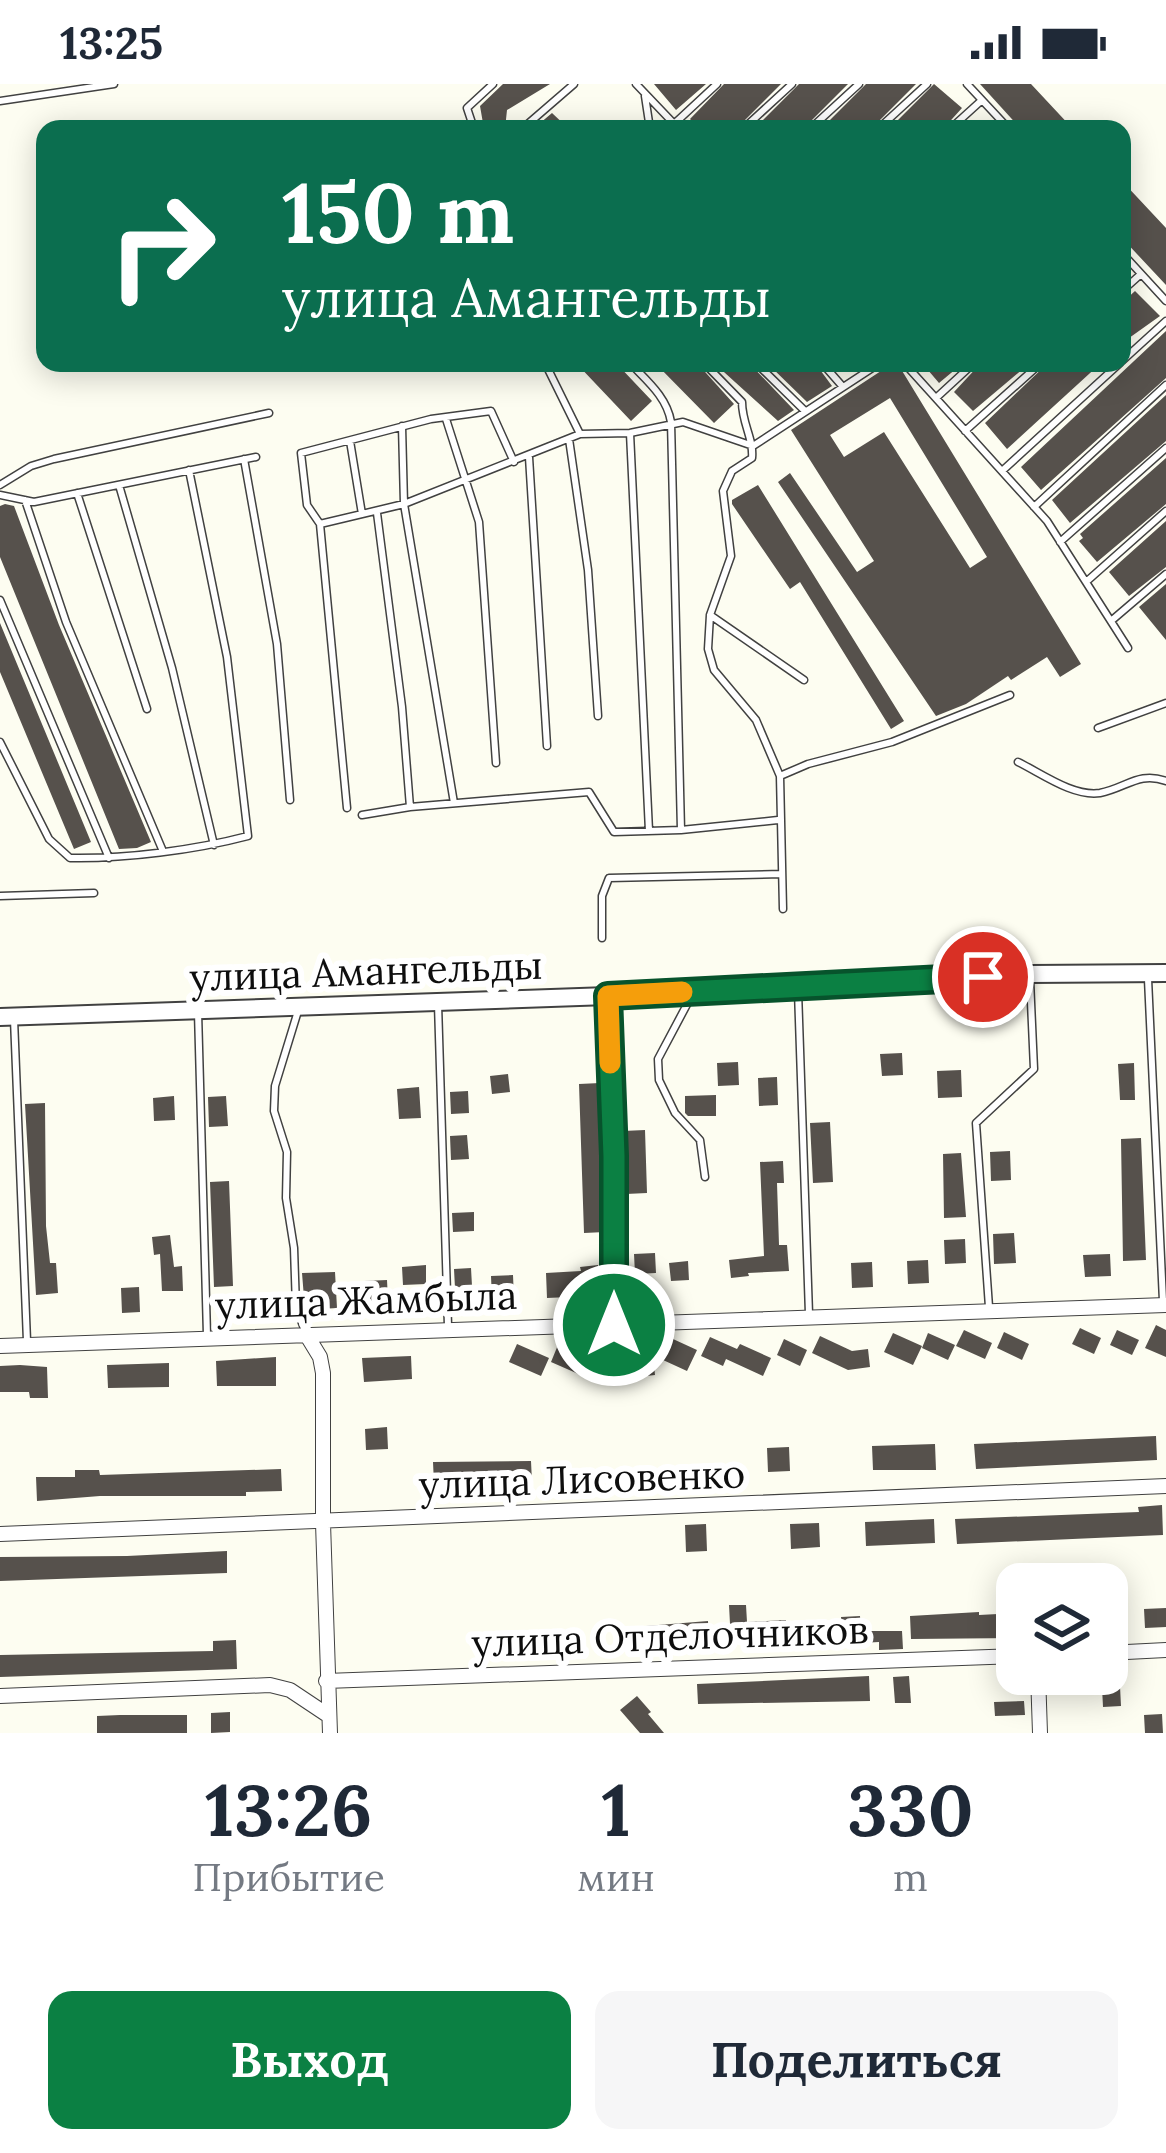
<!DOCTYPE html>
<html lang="ru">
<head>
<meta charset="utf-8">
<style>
  :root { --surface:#fff; --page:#f6f6f7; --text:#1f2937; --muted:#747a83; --accent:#0b8043 }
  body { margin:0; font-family:Lora,serif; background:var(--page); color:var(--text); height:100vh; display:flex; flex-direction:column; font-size:45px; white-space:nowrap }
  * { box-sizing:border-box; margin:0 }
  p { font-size:39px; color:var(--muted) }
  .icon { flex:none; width:66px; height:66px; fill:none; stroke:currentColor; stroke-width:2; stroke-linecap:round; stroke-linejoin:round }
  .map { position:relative; height:1649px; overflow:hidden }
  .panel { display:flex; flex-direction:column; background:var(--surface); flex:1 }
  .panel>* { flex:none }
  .top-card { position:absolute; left:36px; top:36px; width:1095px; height:252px; border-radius:24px; box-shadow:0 6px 30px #0003; background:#0b6e4f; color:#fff; overflow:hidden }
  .fabs { position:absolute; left:996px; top:1479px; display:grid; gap:24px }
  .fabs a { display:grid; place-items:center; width:132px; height:132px; border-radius:24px; background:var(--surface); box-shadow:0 6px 30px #0003; font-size:60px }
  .pin { position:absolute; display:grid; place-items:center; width:102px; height:102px; color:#fff; margin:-51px; border:6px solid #fff; border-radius:50%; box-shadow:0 3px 12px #0007 }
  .me { position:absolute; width:132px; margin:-66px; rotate:0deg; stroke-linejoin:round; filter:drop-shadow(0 0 9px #0008) }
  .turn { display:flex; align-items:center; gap:42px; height:252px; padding:0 48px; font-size:54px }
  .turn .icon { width:156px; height:156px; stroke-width:2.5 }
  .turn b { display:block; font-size:84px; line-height:102px }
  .eta { display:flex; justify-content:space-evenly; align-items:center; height:204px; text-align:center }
  .eta b { font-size:72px; font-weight:800; line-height:84px }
  .primary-button { display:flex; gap:24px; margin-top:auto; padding:24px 48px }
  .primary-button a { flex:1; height:138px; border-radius:24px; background:var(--accent); color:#fff; font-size:48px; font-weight:800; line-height:138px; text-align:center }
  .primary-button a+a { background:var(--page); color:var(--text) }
  .status { display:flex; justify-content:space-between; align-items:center; height:84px; padding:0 60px; background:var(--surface); direction:ltr }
  .status svg { height:33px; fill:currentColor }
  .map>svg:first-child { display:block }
</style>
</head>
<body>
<div class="status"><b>13:25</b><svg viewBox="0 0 49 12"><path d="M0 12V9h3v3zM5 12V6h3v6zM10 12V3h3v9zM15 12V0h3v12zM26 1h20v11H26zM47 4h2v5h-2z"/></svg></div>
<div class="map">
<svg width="1166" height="1649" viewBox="0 0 1166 1649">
  <rect width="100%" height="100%" fill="#fdfdf1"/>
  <path fill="#56514c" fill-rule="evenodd" d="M503,0H550L507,26L505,45H484L480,22Z
    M654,0H706L676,26Z
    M724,0H781L736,45H699L690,35Z
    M799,0H848L803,45H754Z
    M866,0H916L871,45H821Z
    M934,0L962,24L943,45H889Z
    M980,0H1031L1073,45H1021Z
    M552,29L569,45H534L539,40Z
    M1122,97L1166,144V201L1122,154Z
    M1135,207L1160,232L1122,259V219Z
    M1166,247V294L1041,406L1021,383Z
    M576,279H616L652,317L631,337Z
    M655,279H697L734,320L714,339Z
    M714,279H749L794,326L778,337Z
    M767,279H815L832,302L807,318Z
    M887,279H897L904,290L1081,580L1060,593L1047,573L1011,596L1008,592L966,620L936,632L778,398L790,389L857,488L874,477L791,346L884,285ZM890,314L987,473L970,484L884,348L844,373L830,351Z
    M922,279H963L939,299Z
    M981,279H1030L973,327L954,308Z
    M1048,279H1101L1007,365L985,339Z
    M1166,311V357L1070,439L1052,416Z
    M1166,374V420L1097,478L1079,457L1083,454L1080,450Z
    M758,401L904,637L891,645L800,498L790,505L732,420V416Z
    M5,420L14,422L59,541L151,758L137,764L119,765L0,473V422Z
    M1166,437V483L1129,512L1109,488Z
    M1166,500V556L1139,523Z
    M0,539L91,758L74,765L0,588Z
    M902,969L903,991L882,992L880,970Z
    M738,978L739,1001L718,1002L717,979Z
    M1134,979L1135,1016H1120L1118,980Z
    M961,986L962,1013L938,1014L937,987Z
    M508,990L510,1008L492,1010L490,992Z
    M777,993L778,1021L759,1022L758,994Z
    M600,999L603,1078H607V1106H603L605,1148L584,1149L579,1000Z
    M419,1003L421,1034L399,1035L397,1005Z
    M468,1007L469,1029L451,1030L450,1008Z
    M716,1011V1032H688L685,1029V1012Z
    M174,1012L175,1036L154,1037L153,1014Z
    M226,1012L228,1042L209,1043L208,1013Z
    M45,1019L46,1142L50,1179H56L58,1209L36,1211L25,1020Z
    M830,1038L833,1098L813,1099L810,1039Z
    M645,1046L647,1109L626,1110V1105H622L623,1047Z
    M467,1051L469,1075L451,1076L450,1052Z
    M1141,1054L1146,1176L1123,1177L1121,1055Z
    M1010,1067L1011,1096L991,1097L990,1068Z
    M961,1069L966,1133L944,1134L943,1070Z
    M783,1077L784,1099H777L779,1161H787L789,1187L748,1189L749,1192L731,1194L729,1176L764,1172L760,1078Z
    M229,1097L233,1202L214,1203L210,1098Z
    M474,1128V1147L453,1148L452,1129Z
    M1014,1149L1016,1179L994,1180L993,1150Z
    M170,1151L174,1183L182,1182L183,1207H162L160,1170L154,1171L152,1153Z
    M965,1155L966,1179L945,1180L944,1156Z
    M655,1169L656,1189L635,1190L634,1170Z
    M1110,1170L1111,1192L1085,1193L1083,1171Z
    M928,1176L929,1199L908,1200L907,1177Z
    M688,1177L689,1196L671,1197L669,1179Z
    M872,1178L873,1203L852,1204L851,1179Z
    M426,1181V1200L403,1201L402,1183Z
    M598,1181L600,1199L569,1203V1213L547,1214L546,1189L581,1187L580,1183Z
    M471,1184L472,1202L455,1204L454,1185Z
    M335,1188L337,1224L305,1226L302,1189Z
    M513,1191L514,1215L492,1216L491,1192Z
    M387,1196L388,1217L366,1218L364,1197Z
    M139,1203L140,1228L122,1229L121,1204Z
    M1156,1241L1166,1246V1273L1145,1264Z
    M1080,1244L1101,1254L1094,1270L1072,1260Z
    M964,1246L992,1259L985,1275L956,1262Z
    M1117,1246L1139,1256L1132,1271L1110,1261Z
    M1004,1248L1029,1260L1022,1276L997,1264Z
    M893,1249L922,1262L913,1281L884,1268Z
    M928,1249L955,1261L948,1276L922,1264Z
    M820,1252L852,1267L868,1265L870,1283L848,1286L812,1269Z
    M710,1253L737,1265L740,1260L771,1274L763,1292L726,1275L723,1282L701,1272Z
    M673,1255L697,1266L687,1287L663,1276Z
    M784,1255L807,1266L800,1282L777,1271Z
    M560,1256L592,1271L583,1292L551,1278Z
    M517,1260L549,1274L541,1292L509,1278Z
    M411,1272L412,1295L364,1298L362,1274Z
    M276,1273V1302H217L216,1277Z
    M653,1273L655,1291L637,1293L635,1275Z
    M169,1279V1303L108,1304L107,1281Z
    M20,1281L47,1283L48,1314H30L29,1308H0V1282Z
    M387,1343L388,1365L366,1366L365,1345Z
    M1156,1352L1157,1376L976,1385L974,1360Z
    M935,1360L936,1386H873L872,1362Z
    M789,1363L790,1387L768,1388L767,1364Z
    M531,1377L532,1398L434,1400L433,1378Z
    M281,1385L282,1407L246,1408V1412H100L37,1417L36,1393H75V1386H99L100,1391Z
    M1162,1421L1163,1451L957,1460L955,1435L1139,1428L1138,1423Z
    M934,1435L935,1459L866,1462L865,1438Z
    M819,1439L820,1463L791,1465L790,1440Z
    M706,1440L707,1467L686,1468L685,1441Z
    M227,1467V1489L0,1497V1473L127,1472Z
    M729,1521H746L747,1538L786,1536L787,1559H731Z
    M1166,1524V1543L1145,1544L1144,1525Z
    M979,1528V1531L1017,1529V1554L911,1555L910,1532Z
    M860,1532L861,1547H902L903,1565L879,1566V1558L842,1560L841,1533Z
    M708,1537L709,1563L647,1564L646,1542Z
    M236,1556L237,1585L0,1593V1571L213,1567V1557Z
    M869,1592L870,1617L698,1620L697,1600Z
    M909,1592L911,1619H895L893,1593Z
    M1120,1602L1121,1622L1103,1623L1102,1603Z
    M637,1612L651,1628L648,1630L664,1649H640L620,1626Z
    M1024,1617L1025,1631L995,1632L994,1618Z
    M230,1628V1648L211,1649V1629Z
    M1162,1630L1163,1649H1145L1144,1631Z
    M120,1631H187V1649H97V1632Z"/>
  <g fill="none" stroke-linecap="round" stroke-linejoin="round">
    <defs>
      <path id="service" d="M636,0L679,45
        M967,0L1009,45
        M645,12L650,45
        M0,17L114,0
        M674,40L717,0
        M474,45L467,24L493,0
        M522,45L574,0
        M743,45L792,0
        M810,45L859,0
        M878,45L927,0
        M950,45L982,16
        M1122,169L1166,217
        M1122,207L1141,190
        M1122,277L1166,237
        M630,279C647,297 667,313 671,338L681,746
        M704,279L742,318C742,340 754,355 752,374L732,387L723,407L731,472L710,531L708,565L714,586L756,636L780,692L783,825
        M756,279L805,327
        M822,279L843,303
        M904,279L1047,437L1128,564
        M936,314L974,279
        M446,335L479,438L496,679
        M402,342L404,420L454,719
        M965,347L1041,279
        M630,349L649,747
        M580,350L630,349L683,338L753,362L880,279
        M569,355L588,486L598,632
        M350,357L362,430
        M529,373L547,662
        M244,375L277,560L290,716
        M1002,387L1120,279
        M0,401L31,382L54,375L269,329
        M119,401L172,584L214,761
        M77,409L147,625
        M0,411L34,418L256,373
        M25,416L66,538L162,765
        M1034,423L1166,301
        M377,429L402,623L410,723
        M320,440L307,421L301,369L431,335L491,327L514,378
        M1060,458L1166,364
        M1086,498L1166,427
        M0,516L109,774
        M710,531L804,596
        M1111,537L1166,490
        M1098,644L1166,619
        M0,658L49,755L70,774C125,775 195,766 248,752L227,573L189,386
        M1018,678C1041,689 1073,713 1100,709C1126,704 1139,687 1166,697
        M780,692L808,680L892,658L1010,611
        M347,724L320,440L404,420L580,350L545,279
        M362,731L410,723L589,708L614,748L681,746L778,736
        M0,812L94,809
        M602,854V812L609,794L782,790
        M1148,895L1163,1217
        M798,907L809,1230
        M692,911L658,975L659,996L675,1029L700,1056L705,1093
        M608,915L614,1072V1238
        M438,920L448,1242
        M298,927L275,1002L274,1027L287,1068L286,1114L294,1164L296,1223L305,1247
        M198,928L207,1251
        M14,935L27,1257
        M989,1223L976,1039L1034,985L1030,896"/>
      <path id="minor" d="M306,1250L320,1273L323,1289V1439L330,1649
        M0,1262L1166,1221
        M0,1450L1166,1402
        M1107,1569L1166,1566
        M1038,1590L1040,1649
        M326,1597L1017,1572
        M0,1612L270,1601L290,1606L329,1632"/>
      <path id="tertiary" d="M0,933L608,912L1030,890L1166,889"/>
    </defs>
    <use href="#service" stroke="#414141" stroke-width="9"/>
    <use href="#minor" stroke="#414141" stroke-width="16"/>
    <use href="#tertiary" stroke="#414141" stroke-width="20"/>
    <use href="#service" stroke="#fff" stroke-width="6"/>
    <use href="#minor" stroke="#fff" stroke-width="14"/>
    <use href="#tertiary" stroke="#fff" stroke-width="16"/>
  </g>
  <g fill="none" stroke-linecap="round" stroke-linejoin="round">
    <defs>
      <path id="route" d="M614,1241V1072L608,912L983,893"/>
    </defs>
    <use href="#route" stroke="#07532c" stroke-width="30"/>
    <use href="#route" stroke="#0b8043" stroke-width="21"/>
    <path stroke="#f59e0b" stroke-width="21" d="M610,979L608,912L682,908"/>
  </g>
  <g text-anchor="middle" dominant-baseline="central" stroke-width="12" stroke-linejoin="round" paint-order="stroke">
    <g font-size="39" fill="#0e0e0e" stroke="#fff">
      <text transform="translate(366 887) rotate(-2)">улица Амангельды</text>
      <text transform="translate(366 1216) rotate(-2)">улица Жамбыла</text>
      <text transform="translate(582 1395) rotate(-2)">улица Лисовенко</text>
      <text transform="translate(670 1552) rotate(-2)">улица Отделочников</text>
    </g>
  </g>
</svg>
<div class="fabs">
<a><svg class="icon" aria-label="layers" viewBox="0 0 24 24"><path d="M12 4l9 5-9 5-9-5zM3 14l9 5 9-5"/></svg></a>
</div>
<div class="pin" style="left:983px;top:893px;background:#d93025"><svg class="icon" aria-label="arrive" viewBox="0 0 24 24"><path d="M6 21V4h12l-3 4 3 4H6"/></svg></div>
<svg class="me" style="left:614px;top:1241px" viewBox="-20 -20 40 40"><circle r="17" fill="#0b8043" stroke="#fff" stroke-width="3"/><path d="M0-11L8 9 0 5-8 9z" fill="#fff"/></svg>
<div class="top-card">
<div class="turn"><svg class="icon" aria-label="right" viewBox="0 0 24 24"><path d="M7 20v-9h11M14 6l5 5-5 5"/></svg><div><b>150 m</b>улица Амангельды</div></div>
</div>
</div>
<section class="panel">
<div class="eta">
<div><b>13:26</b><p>Прибытие</p></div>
<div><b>1</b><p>мин</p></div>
<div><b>330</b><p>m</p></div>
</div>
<div class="primary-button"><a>Выход</a><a>Поделиться</a></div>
</section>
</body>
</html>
